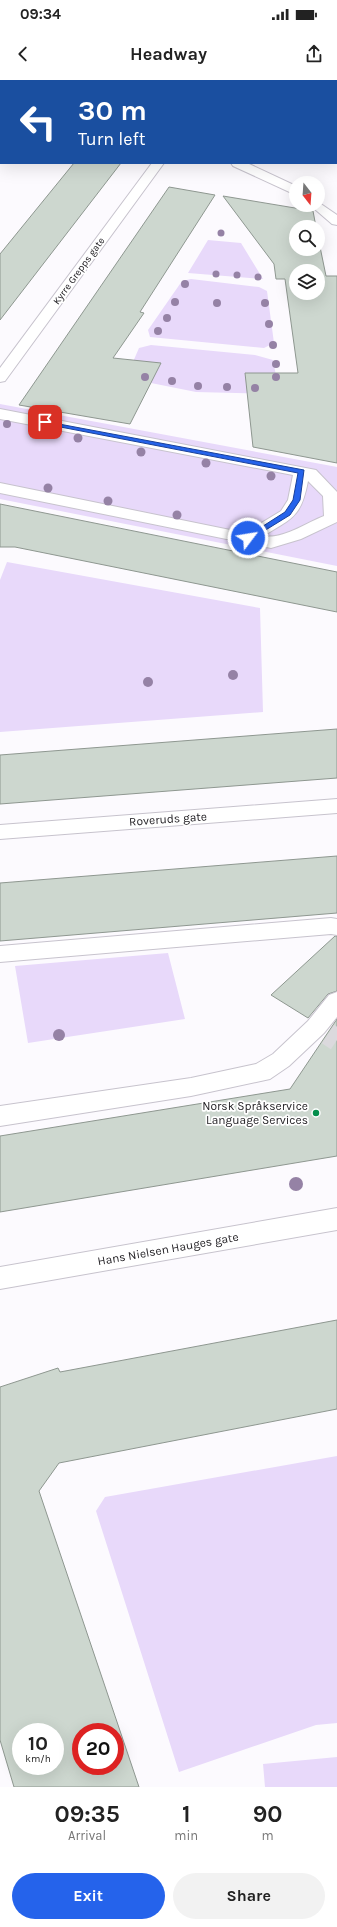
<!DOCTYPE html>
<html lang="en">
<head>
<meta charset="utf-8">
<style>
  :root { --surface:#fff; --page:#f2f2f2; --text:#222; --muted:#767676; --accent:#2563eb }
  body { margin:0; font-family:Karla,sans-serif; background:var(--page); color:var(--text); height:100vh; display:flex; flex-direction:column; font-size:15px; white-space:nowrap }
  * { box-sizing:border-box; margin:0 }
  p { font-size:13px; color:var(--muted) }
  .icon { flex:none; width:22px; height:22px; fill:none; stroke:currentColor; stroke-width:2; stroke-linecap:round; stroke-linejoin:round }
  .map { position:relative; height:1707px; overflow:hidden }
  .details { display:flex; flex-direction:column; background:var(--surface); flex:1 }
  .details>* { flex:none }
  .hud { position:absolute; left:0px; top:0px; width:337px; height:84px; box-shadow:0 4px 16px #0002; background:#1a4fa0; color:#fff; overflow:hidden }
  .needle { width:26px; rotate:163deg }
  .buttons { position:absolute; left:289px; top:96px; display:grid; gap:8px }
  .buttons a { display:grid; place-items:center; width:36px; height:36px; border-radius:50%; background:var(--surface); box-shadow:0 4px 16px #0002; font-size:20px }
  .speed { position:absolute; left:12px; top:1643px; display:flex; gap:8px; font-size:20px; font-weight:700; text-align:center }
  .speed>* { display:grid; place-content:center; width:52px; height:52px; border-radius:50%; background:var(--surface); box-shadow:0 4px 16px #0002; line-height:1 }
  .speed small { font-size:10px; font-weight:400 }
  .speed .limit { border:6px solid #d22; background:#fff; color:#111 }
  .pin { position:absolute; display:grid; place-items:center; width:34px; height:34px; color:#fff; margin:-17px; border-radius:8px; box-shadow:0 2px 6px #0006 }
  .me { position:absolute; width:44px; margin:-22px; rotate:59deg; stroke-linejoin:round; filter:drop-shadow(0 0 3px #0008) }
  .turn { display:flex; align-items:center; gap:14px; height:84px; padding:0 12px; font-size:18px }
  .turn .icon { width:52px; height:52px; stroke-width:2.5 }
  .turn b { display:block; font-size:28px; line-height:34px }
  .eta { display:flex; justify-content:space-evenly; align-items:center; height:68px; text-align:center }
  .eta b { font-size:24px; font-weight:700; line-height:28px }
  .button { display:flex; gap:8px; margin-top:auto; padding:8px 12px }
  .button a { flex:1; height:46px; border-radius:24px; background:var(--accent); color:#fff; font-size:16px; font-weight:700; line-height:46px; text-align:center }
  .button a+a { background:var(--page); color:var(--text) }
  .status { display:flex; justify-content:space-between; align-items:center; height:28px; padding:0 20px; background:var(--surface); direction:ltr }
  .status svg { height:11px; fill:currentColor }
  header { display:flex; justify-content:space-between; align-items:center; height:52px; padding:0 12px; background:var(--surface); font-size:18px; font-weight:700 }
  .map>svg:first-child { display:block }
</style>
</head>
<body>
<div class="status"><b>09:34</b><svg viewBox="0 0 49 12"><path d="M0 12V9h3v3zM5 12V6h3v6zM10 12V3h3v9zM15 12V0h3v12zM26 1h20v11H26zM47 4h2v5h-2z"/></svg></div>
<header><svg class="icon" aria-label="back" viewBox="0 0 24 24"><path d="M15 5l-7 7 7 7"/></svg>Headway<svg class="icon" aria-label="share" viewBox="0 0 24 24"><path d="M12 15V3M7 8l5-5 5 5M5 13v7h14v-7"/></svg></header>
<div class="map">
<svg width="337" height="1707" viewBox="0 0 337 1707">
  <rect width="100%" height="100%" fill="#fcfafe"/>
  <path fill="#e8d9fa" d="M208,160L241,163L263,199L188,193Z
    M191,199L259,207L267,211L274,263L264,268L150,257L148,250L182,201Z
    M151,265L255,275L273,280L279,311L272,314L196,312L126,298L139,268Z
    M0,324L337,387V486L0,419Z
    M7,482L260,528L263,632L0,652V500Z
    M168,873L185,939L28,963L15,886Z
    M337,1376V1643L316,1645L179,1692L96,1431L105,1417Z
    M337,1677V1707H265L263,1684Z"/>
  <path fill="#cdd7cf" stroke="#8e9790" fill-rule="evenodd" d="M74,83H121L0,240V174Z
    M169,107L215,115L140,232L144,233L113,278L161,283L130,344L19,325Z
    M223,116L313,131L316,147H296V169H318V157L326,196H337V383L253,367L245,293H298L285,199H276L274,184ZM296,191H318V213H296Z
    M0,424L337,492V532L15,467H0Z
    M337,649V698L0,724V675Z
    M337,776V833L0,861V803Z
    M335,856H337V911L328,914L308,938L271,915Z
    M337,939V1076L0,1132V1056L290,1009Z
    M337,1240V1329L59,1383L39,1411L139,1707H14L0,1660V1307L58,1288L60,1292ZM21,1652H55V1686H21ZM81,1652H115V1686H81Z"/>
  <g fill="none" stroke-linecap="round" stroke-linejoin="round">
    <path stroke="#dbd9dd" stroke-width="22" stroke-dasharray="22 11" stroke-linecap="butt" d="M328,954L337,960"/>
    <defs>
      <path id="lane" d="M0,329L316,390L337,412V442L301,459L271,468L0,413V403L245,453L281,431L288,420L293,395L0,339ZM308,401L323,416L324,436C306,443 282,460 263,456C293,438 301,437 308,401Z"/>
      <path id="street" d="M0,33H1V39H0Z
        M152,83H164L5,301L0,302V288Z
        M231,83H247L296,106V115L233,86Z
        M318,122L337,135V145L332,144L310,125H318Z
        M337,719V733L0,759V745Z
        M331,838L337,839V855L331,854L0,882V866Z
        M337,912V937L324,953L289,986L270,999L191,1016L0,1046V1026L191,998L256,984L273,974L308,941L329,915Z"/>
      <path id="secondary" d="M337,1128V1150L0,1209V1187Z"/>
    </defs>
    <use href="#lane" stroke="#c7c3cd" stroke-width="2"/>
    <use href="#street" stroke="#c7c3cd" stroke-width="2"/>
    <use href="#secondary" stroke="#c7c3cd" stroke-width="2"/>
    <use href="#lane" fill="#fff" fill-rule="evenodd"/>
    <use href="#street" fill="#fff" fill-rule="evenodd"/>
    <use href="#secondary" fill="#fff" fill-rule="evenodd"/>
  </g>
  <g fill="#9582a5">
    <circle cx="221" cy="153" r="3.5"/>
    <circle cx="216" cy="194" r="3.5"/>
    <circle cx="237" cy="195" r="3.5"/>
    <circle cx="258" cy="197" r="3.5"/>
    <circle cx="185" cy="204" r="4"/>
    <circle cx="175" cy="222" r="4"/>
    <circle cx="217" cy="223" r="4"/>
    <circle cx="265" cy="223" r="4"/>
    <circle cx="167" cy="238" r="4"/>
    <circle cx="269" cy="244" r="4"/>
    <circle cx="158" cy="251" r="4"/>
    <circle cx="273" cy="265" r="4"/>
    <circle cx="276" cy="284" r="4"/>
    <circle cx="145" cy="297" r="4"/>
    <circle cx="276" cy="297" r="4"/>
    <circle cx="172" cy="301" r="4"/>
    <circle cx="198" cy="306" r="4"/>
    <circle cx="227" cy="307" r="4"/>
    <circle cx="255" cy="308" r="4"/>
    <circle cx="7" cy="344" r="4"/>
    <circle cx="78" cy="358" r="4.5"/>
    <circle cx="141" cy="372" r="4.5"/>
    <circle cx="206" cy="383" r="4.5"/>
    <circle cx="271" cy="396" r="4.5"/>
    <circle cx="48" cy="408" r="4.5"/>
    <circle cx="108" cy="421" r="4.5"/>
    <circle cx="177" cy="435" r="4.5"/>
    <circle cx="243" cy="446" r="4.5"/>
    <circle cx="233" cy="595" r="5"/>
    <circle cx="148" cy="602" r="5"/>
    <circle cx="59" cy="955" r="6"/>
    <circle cx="296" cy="1104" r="7"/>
  </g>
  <path fill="#2563eb" stroke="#184099" d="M43,341L304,390L300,420L290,435L251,459H246V457L285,432L293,420L298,393L45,344L42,342Z"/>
  <circle fill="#038e4c" stroke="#fff" stroke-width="1.5" cx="316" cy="1033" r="4"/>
  <g text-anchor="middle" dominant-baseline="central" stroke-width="3.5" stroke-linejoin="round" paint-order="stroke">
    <g font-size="10" fill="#232125" stroke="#fff">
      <text transform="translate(79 191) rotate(-54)">Kyrre Grepps gate</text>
    </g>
    <g font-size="12" fill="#232125" stroke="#fff">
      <text transform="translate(168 739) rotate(-4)">Roveruds gate</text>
      <text transform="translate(168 1169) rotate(-10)">Hans Nielsen Hauges gate</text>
    </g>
    <g font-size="12" fill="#232125" stroke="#fff" text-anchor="end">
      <text x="308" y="1026">Norsk Språkservice<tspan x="308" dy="14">Language Services</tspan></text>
    </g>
  </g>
</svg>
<div class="buttons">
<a><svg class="needle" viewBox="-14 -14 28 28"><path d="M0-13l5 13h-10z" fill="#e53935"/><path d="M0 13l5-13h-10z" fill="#767676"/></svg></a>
<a><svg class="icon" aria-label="search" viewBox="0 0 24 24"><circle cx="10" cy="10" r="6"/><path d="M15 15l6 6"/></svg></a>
<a><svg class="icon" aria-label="layers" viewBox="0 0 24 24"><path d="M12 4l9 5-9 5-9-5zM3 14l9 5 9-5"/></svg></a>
</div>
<div class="speed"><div>10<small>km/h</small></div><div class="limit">20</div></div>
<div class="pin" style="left:45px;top:342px;background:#d93025"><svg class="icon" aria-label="arrive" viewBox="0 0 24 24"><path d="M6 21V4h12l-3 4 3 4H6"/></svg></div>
<svg class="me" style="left:248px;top:458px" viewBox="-20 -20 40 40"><circle r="17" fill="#2563eb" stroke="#fff" stroke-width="3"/><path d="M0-11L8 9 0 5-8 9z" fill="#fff"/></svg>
<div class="hud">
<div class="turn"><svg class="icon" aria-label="left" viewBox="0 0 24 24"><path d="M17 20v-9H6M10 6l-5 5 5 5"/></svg><div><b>30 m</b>Turn left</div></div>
</div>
</div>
<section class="details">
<div class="eta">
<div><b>09:35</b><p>Arrival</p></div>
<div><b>1</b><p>min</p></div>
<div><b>90</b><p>m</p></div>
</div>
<div class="button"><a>Exit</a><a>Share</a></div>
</section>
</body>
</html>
